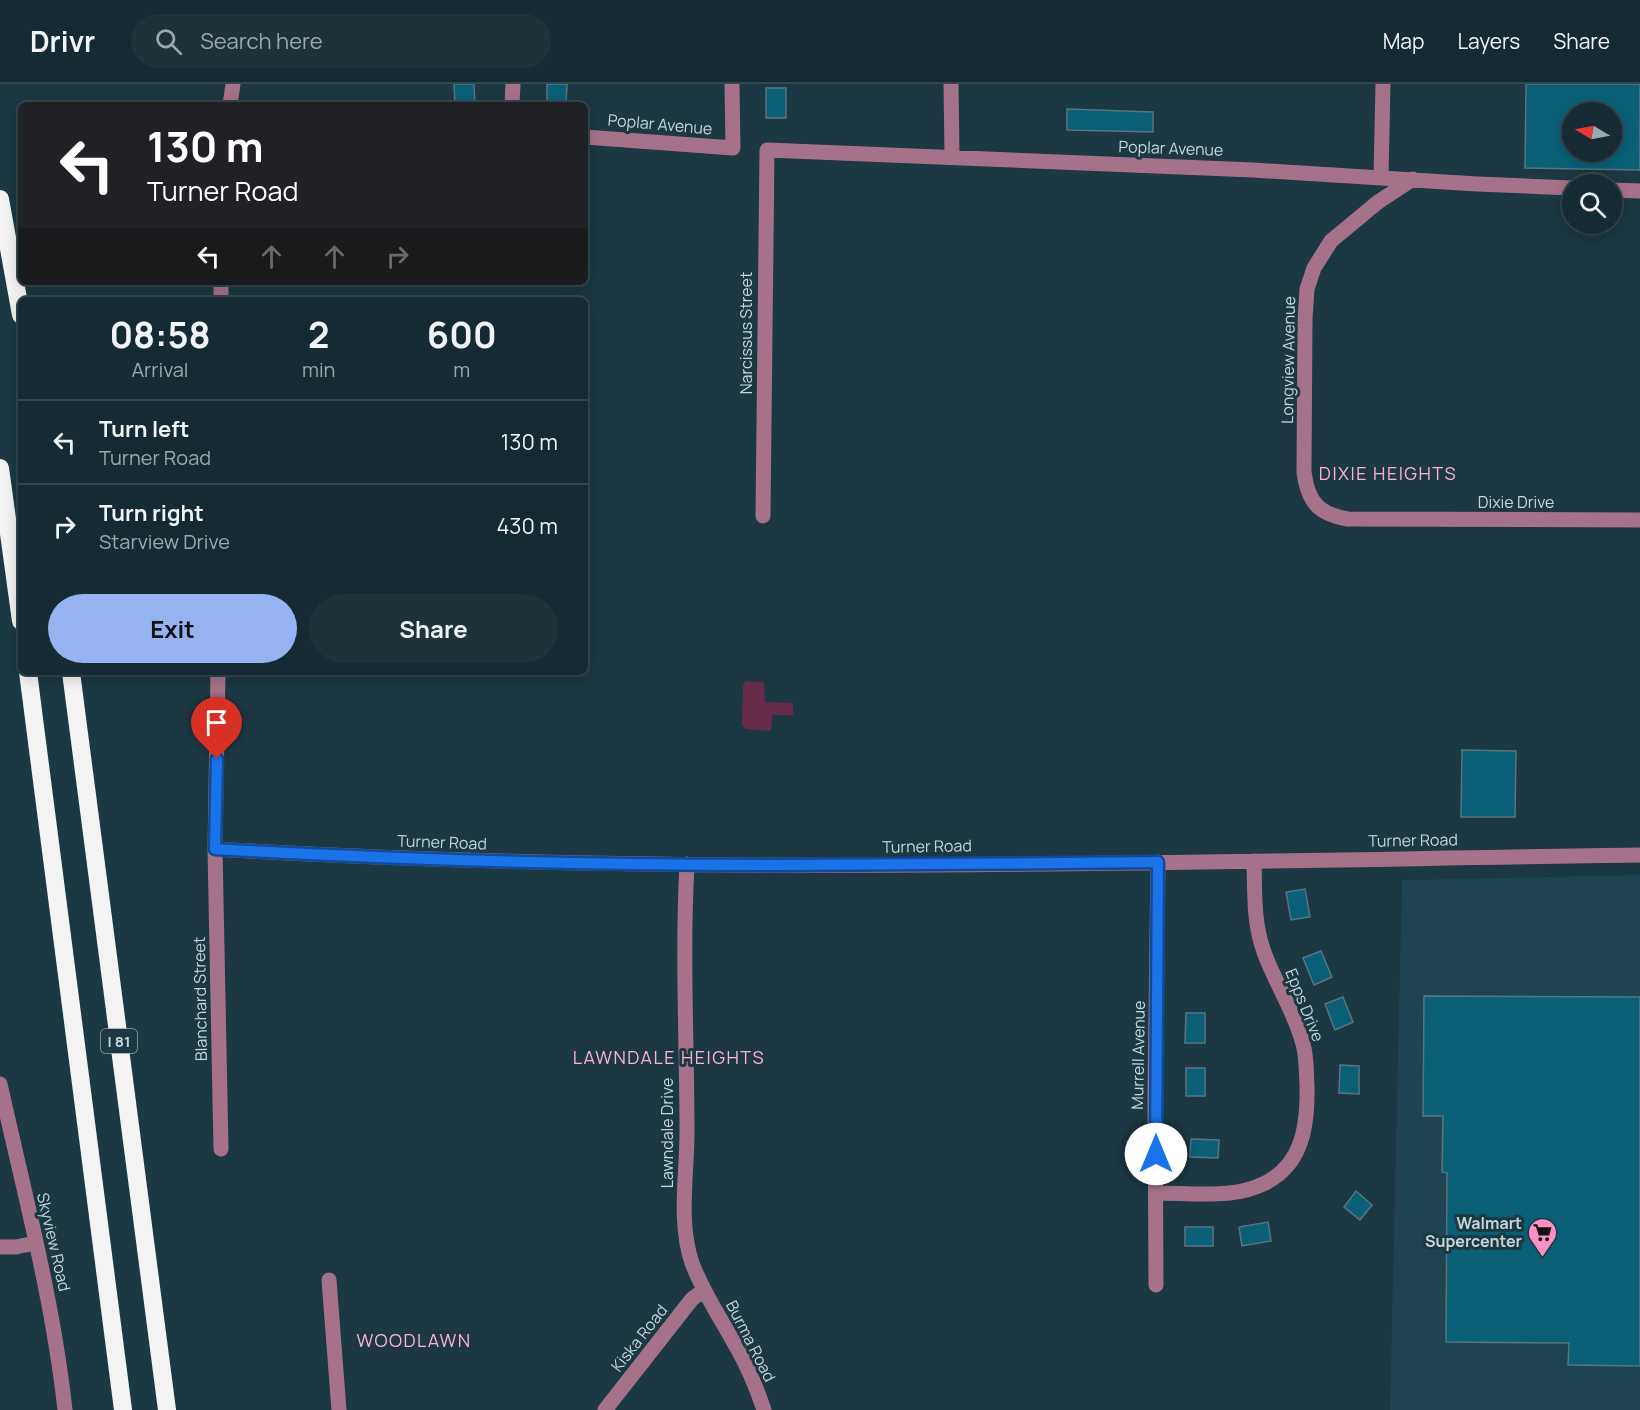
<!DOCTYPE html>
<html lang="en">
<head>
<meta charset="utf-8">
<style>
  :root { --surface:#152a32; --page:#1e323a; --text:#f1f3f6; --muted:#9da7ac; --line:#34464d; --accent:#95b2f1 }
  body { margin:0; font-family:Manrope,sans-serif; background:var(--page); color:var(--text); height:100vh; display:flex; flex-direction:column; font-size:22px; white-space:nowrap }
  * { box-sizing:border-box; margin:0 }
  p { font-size:20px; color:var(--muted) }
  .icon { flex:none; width:33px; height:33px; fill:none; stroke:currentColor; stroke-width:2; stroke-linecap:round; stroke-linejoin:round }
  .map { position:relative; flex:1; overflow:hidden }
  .panel { position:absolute; left:18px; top:213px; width:570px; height:378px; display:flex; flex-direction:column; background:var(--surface); border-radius:9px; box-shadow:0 3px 15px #0003,0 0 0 2px var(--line) }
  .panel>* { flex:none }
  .guide { position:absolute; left:18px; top:18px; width:570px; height:183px; border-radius:9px; box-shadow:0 3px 15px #0003,0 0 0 2px var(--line); background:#202124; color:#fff; overflow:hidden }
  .needle { width:39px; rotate:280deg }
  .fabs { position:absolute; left:1562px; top:18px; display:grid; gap:12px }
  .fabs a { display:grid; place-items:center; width:60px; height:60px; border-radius:50%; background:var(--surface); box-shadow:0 3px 15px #0003,0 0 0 2px var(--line); font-size:30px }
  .pin { position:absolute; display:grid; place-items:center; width:51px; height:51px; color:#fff; margin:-62px -26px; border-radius:50% 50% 50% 0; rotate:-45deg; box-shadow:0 0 6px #0007 }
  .pin .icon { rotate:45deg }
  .me { position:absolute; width:66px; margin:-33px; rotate:0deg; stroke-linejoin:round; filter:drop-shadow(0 0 4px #0008) }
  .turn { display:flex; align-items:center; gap:21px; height:126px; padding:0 30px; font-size:27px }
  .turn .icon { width:78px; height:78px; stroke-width:2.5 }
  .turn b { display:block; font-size:42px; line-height:51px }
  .lanes { display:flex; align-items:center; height:57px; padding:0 30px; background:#0003; justify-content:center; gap:30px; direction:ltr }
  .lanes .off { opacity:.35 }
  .eta { display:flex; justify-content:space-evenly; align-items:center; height:102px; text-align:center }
  .eta b { font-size:36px; font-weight:700; line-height:42px }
  .primary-button { display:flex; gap:12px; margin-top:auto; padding:12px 30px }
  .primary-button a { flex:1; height:69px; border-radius:36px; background:var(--accent); color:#111; font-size:24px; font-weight:700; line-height:69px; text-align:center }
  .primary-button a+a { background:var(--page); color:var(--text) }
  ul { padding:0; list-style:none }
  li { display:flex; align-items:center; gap:18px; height:84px; padding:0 30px; border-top:2px solid var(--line) }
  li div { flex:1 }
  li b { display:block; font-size:22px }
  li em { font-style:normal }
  header { display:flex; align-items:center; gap:36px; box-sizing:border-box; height:84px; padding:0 30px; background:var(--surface); border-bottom:2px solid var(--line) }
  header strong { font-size:28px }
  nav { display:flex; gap:33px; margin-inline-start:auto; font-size:21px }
  .search { width:420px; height:54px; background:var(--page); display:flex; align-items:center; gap:15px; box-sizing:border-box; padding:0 21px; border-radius:33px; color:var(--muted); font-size:22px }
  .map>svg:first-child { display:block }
</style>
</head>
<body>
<header>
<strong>Drivr</strong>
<div class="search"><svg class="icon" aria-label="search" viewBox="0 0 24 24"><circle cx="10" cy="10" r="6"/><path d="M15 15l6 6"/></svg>Search here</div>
<nav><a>Map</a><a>Layers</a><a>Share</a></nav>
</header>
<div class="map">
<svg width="1640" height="1326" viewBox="0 0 1640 1326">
  <rect width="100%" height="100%" fill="#1c3842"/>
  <path fill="#1e4451" d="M1640,791V1326H1390L1402,796Z"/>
  <path fill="#662b49" d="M746,597L764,598L765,618L793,619V631H772L771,647L746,645L742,641L743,601Z"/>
  <path fill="#0a5f76" stroke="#577480" stroke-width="1.5" fill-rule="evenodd" d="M454,0H474L475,20L455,21Z
    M547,0H567L566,21H547Z
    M1526,0H1640V86L1525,84ZM1572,28H1611V68H1572Z
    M766,4H786V34H766Z
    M1067,25L1153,28V48L1067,46Z
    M1462,666L1516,667L1515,733H1461Z
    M1305,805L1310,833L1291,836L1286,808Z
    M1321,867L1332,893L1314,901L1303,874Z
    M1424,912L1640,913V1282L1568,1281L1569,1259L1446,1258L1447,1089L1442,1088L1443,1032H1423Z
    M1343,913L1353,938L1335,946L1325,920Z
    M1186,929H1205V959H1185Z
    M1340,981L1359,982V1010L1339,1009Z
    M1186,984H1205V1012H1186Z
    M1191,1055L1219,1056L1218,1074L1190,1073Z
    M1356,1107L1372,1121L1360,1136L1344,1123Z
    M1268,1138L1271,1157L1242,1162L1239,1143Z
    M1185,1143H1213V1162H1185Z"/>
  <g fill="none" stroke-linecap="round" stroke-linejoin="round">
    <path stroke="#a67289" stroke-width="15" d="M951,0L952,72
      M230,21L233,0
      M512,21L513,0
      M585,53L733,64L732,0
      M1381,93L1383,0
      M1413,95L1378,118L1331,157L1314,184L1307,205L1305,235L1304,388C1308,418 1318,430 1348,435L1640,436
      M1611,106L1640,107
      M221,216V198
      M763,432L767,66L1253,86L1477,100L1572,104
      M218,588L215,765L221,1065
      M215,765C690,793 1165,778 1640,771
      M687,780C682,870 687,959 687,1048C687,1091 678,1138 692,1179C703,1209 722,1236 737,1264C748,1283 757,1305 764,1326
      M0,1000C24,1108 53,1216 65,1326
      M1156,1109C1186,1109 1228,1114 1256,1103C1302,1086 1308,1044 1307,1001C1306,987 1307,974 1303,960C1295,928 1275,899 1264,868C1253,838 1255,808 1254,777
      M0,1163H16L35,1159
      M329,1196L339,1326
      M1156,1201L1155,1010L1158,778
      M605,1326L692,1215L704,1206"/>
    <path stroke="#f3f3f3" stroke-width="18" d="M0,115L21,231
      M0,384L21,537
      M28,588L123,1326
      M71,588L167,1326"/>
  </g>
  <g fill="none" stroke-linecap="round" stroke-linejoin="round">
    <defs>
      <path id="route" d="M217,675L215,765C403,776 591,781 779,781C905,781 1032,779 1158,778L1156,1070"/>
    </defs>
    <use href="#route" stroke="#114b97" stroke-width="15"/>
    <use href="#route" stroke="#1a73e8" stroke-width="10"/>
  </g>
  <defs>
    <symbol id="supermarket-pin" viewBox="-11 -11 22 30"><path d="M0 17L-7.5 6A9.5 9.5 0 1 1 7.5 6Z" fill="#fc8fc3" stroke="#1c3842"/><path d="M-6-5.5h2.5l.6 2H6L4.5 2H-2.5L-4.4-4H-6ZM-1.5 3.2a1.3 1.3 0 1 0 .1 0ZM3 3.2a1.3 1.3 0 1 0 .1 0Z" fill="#111"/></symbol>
  </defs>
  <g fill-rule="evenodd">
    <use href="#supermarket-pin" x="1526" y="1132" width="33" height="45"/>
  </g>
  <g text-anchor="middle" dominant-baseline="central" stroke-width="6" stroke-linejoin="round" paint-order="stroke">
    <rect fill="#1c3842" stroke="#92a6ad" stroke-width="1.5" x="101" y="945" width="36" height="24" rx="4.5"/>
    <g font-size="15" font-weight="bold" fill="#c5d5db">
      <text x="119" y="957">I 81</text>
    </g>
    <g font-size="16" fill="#c5d5db" stroke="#1c3842">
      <text transform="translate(660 40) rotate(5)">Poplar Avenue</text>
      <text transform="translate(1171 64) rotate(2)">Poplar Avenue</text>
      <text transform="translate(746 249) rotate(-90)">Narcissus Street</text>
      <text transform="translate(1288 276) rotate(-89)">Longview Avenue</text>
      <text x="1516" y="418">Dixie Drive</text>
      <text transform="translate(1413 756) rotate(-1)">Turner Road</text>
      <text transform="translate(442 758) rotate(2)">Turner Road</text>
      <text transform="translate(927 762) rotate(-1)">Turner Road</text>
      <text transform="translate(200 915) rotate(-91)">Blanchard Street</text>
      <text transform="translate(1305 921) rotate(68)">Epps Drive</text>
      <text transform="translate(1138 971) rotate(-89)">Murrell Avenue</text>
      <text transform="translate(667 1049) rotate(-90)">Lawndale Drive</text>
      <text transform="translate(54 1158) rotate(77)">Skyview Road</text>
      <text transform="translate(639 1254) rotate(-52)">Kiska Road</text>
      <text transform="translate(751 1257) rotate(63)">Burma Road</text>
    </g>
    <g font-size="16" font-weight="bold" fill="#c5d5db" stroke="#1c3842" text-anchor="end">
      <text x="1522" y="1139">Walmart<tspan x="1522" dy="18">Supercenter</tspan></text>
    </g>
    <g font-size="18" letter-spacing="1.5" fill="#ffb1d4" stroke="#1c3842">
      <text x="1388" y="389">DIXIE HEIGHTS</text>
      <text x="669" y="973">LAWNDALE HEIGHTS</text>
      <text x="414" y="1256">WOODLAWN</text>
    </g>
  </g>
</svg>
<div class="fabs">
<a><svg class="needle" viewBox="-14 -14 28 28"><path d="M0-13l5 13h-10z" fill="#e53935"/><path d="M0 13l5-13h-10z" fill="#9da7ac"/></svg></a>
<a><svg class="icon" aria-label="search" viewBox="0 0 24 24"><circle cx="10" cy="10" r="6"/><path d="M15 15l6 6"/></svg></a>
</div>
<div class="pin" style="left:217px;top:675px;background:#d93025"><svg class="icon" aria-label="arrive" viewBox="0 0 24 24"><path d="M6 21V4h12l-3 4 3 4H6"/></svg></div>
<svg class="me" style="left:1156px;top:1070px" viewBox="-20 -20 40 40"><circle r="19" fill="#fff"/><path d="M0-13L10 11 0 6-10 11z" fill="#1a73e8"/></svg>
<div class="guide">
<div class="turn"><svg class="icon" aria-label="left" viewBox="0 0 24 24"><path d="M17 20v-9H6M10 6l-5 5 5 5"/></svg><div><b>130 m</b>Turner Road</div></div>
<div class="lanes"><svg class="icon" aria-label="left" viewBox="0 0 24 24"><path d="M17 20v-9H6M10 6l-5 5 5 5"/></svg><svg class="icon off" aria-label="ahead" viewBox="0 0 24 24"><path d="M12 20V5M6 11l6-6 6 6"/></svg><svg class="icon off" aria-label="ahead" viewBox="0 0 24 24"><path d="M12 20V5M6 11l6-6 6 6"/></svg><svg class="icon off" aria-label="right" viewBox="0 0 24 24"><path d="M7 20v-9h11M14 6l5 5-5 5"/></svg></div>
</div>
<section class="panel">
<div class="eta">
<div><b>08:58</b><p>Arrival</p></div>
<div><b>2</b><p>min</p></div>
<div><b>600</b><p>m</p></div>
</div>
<ul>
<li><svg class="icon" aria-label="left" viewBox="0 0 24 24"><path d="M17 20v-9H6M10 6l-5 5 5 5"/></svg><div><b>Turn left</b><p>Turner Road</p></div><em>130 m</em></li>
<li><svg class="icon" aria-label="right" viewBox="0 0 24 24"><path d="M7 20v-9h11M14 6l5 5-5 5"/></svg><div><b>Turn right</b><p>Starview Drive</p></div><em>430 m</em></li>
</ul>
<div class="primary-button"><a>Exit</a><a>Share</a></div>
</section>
</div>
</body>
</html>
